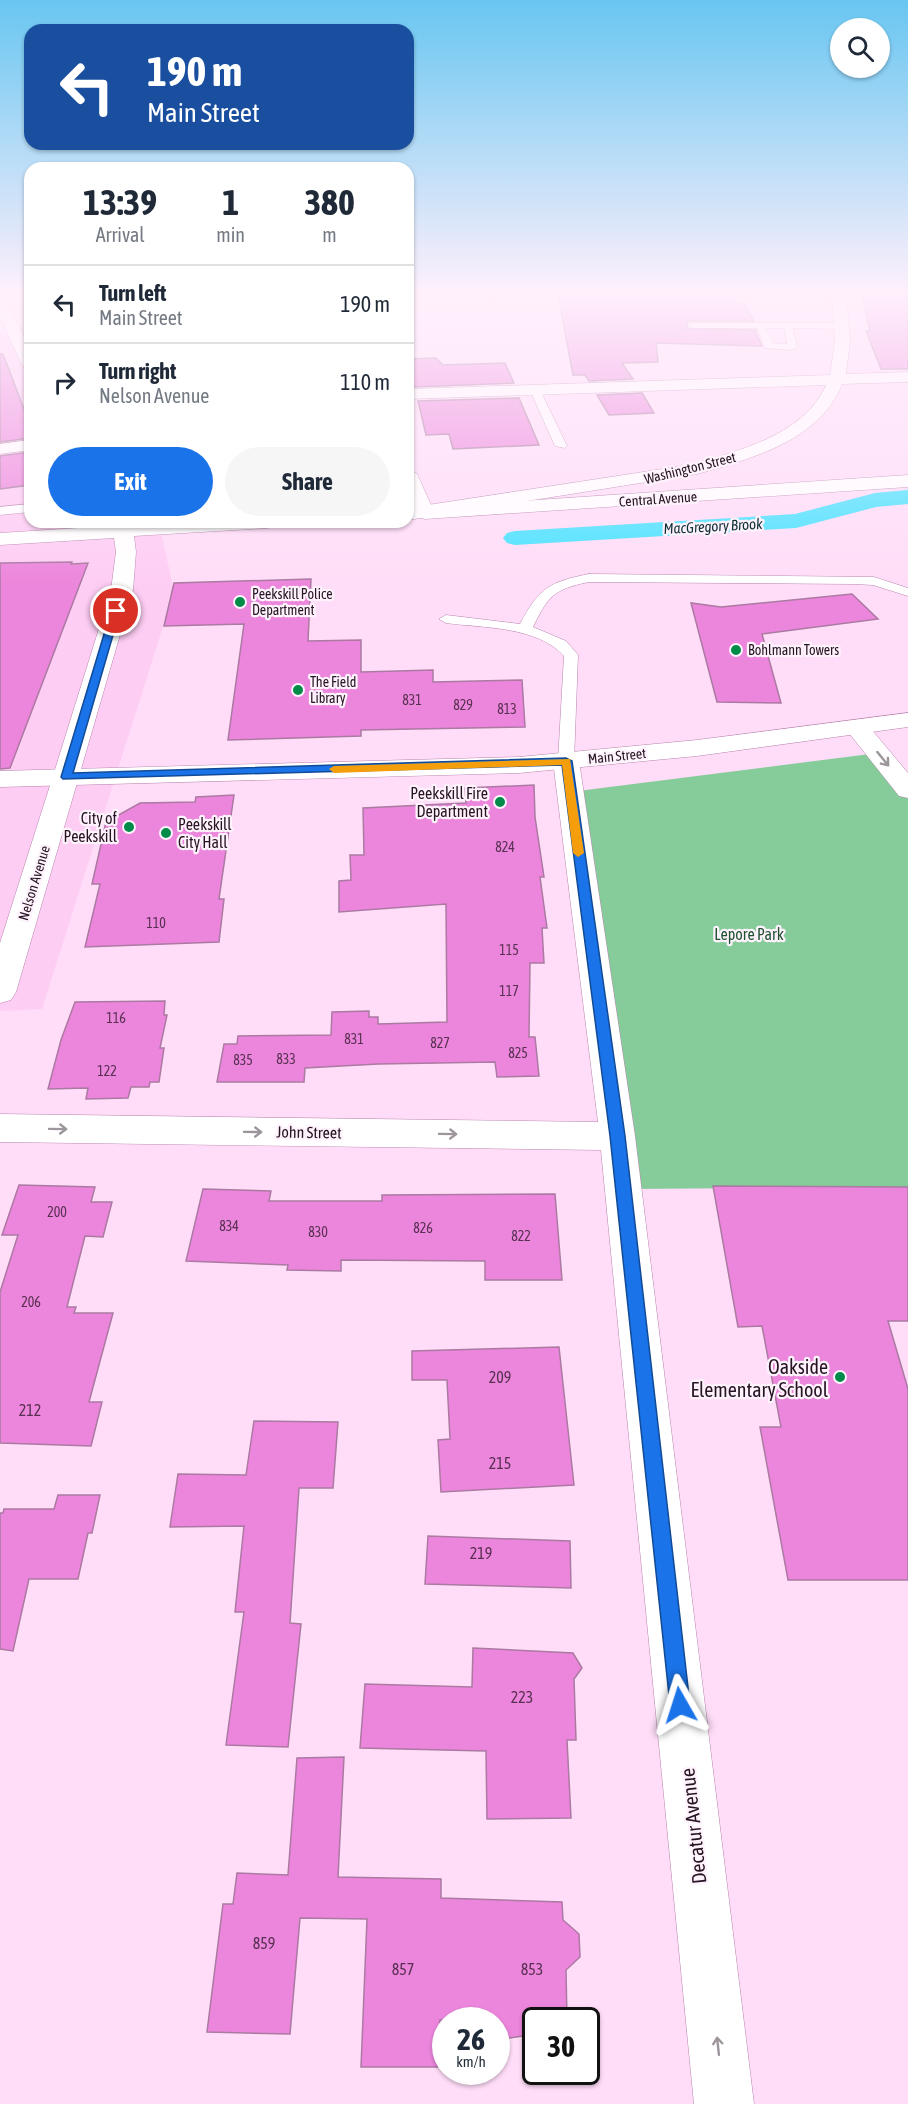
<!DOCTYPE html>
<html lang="en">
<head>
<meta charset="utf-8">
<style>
  :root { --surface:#fff; --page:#f6f6f7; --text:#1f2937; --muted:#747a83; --line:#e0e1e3; --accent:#1a73e8 }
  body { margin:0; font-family:"Asap Condensed",sans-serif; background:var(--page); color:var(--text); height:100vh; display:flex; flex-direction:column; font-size:22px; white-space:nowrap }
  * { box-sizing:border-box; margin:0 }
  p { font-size:20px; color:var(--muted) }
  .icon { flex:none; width:33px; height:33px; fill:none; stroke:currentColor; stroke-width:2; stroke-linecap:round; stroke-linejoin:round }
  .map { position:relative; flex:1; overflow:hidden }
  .details { position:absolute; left:24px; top:162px; width:390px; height:366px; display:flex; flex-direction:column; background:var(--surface); border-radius:18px; box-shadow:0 2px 4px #0004 }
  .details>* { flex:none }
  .guide { position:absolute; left:24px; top:24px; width:390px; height:126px; border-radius:18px; box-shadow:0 2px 4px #0004; background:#1a4fa0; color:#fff; overflow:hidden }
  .fabs { position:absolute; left:830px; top:18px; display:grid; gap:12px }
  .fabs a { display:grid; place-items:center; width:60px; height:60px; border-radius:50%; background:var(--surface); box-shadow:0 2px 4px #0004; font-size:30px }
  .speed { position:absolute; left:432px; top:2007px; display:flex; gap:12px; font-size:30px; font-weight:700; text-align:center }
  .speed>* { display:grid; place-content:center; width:78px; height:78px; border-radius:50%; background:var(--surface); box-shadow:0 2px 4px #0004; line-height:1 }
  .speed small { font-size:15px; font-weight:400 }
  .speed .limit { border:3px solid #111; border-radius:9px; background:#fff; color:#111 }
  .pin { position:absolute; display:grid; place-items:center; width:51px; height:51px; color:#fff; margin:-26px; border:3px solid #fff; border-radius:50%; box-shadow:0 2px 6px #0007 }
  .me { position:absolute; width:66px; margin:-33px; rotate:354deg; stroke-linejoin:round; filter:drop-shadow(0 0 4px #0008) }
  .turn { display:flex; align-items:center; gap:21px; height:126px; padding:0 24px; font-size:27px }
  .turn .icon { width:78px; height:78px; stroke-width:2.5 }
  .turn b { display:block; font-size:42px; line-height:51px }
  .eta { display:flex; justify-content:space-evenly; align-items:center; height:102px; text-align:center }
  .eta b { font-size:36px; font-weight:700; line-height:42px }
  .cta { display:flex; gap:12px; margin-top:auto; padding:12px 24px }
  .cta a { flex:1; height:69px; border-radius:36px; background:var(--accent); color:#fff; font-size:24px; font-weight:700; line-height:69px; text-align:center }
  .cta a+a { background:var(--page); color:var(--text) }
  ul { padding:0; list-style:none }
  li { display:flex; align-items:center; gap:18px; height:78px; padding:0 24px; border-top:2px solid var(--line) }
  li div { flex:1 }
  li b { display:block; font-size:22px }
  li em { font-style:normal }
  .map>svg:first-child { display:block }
</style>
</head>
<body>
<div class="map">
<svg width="908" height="2104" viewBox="0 0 908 2104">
  <rect width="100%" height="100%" fill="#ffddf8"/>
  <path fill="#fecdf4" d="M30,328V522H159L174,592L42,1009L0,1011V333Z"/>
  <path fill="#86cb9a" d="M878,753L908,791V1187L623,1189L570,792Z"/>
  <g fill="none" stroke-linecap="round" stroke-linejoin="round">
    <path fill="#49e2ff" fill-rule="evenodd" d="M908,490V504L876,507L796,528L515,545L507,543L503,538L507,533L515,531L795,514L875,493Z"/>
  </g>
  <path fill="#ec86dc" stroke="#ab79a2" stroke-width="1.5" d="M557,290H730L736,303H744L754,321H688L686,328L755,330L762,346L656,343L658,362L622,363L633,379L589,381L585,375H573Z
    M861,291L908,293V369H881L866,331H870Z
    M0,354H3L30,425V438L0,442Z
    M436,358L443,365L505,363L514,383L414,387L408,359Z
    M642,393L654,413L609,415L597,395Z
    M519,398L539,445L453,449L449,434L426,435L418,401Z
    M30,452V485L0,489V456Z
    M72,562L71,564L88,563L10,768L0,769V563Z
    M311,579L308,641L361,640V672L433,670V682L522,680L525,727L361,730V736L228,740L244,624L164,626L174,583Z
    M852,594L878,619L762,634L781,703L717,702L691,603L721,607Z
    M534,785L535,817L544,877H540L547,928H542L544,963H530L529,1037H535L539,1076L497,1077L495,1062L378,1064L305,1068L304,1082H217L224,1044H237L238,1036L331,1035L332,1012L369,1011V1017H378V1024L447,1022L446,904L339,912V881L351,880L350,855H364L363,808L466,803L465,788Z
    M234,795L219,899H224L219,942L85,947L100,884H92L106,822L140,803L195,802L196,797Z
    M165,1001L164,1015H167L160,1048H164L159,1082H150L149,1087H131L128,1098L86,1099L88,1088L48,1089L61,1040L75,1002Z
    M19,1185L95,1187L91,1202H112L103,1237L85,1236L67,1307H76L74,1313H113L89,1402H102L91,1446L0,1443V1292L18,1235H2Z
    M713,1186L908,1187V1321H888L908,1389V1580H788L760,1427H781L762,1326L738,1327Z
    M203,1189L271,1191L269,1201H382V1195L555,1194L562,1280H485V1261L341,1260V1271L287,1270L288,1265L186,1261Z
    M559,1347L574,1485L441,1492L438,1440L450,1439L447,1380H412V1351Z
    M254,1421L338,1422L333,1488H299L290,1623L301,1624L288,1747L226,1745L244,1612H235L244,1526L170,1527L178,1474L246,1475Z
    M58,1495H100L92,1533H88L78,1579H29L13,1651L0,1649V1513H3L4,1509H54Z
    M428,1536L570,1541L571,1588L425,1584Z
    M473,1648L573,1653L582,1668L574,1679L576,1740H567L571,1818L487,1819L486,1751L360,1748L365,1684L472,1687Z
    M344,1757L338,1877L441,1879V1898L562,1902L563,1920L579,1934L580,1957L566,1970L567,2020H536V2034L496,2040V2020H440L439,2067H361L367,1919L300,1918L290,2034L207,2032L223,1904H233L237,1873L288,1875L297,1758Z"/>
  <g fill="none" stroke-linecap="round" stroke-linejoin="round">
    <defs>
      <path id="service" d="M492,290H500L502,303H496Z
        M688,323H841L846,326L841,329L793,328L797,347L792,350L765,348L757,328H691L688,327ZM766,328H784L787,344L772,343Z
        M534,385L539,388L567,446L565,448L555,446L529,388Z
        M30,504V512L0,515V507Z
        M589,574L874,577L908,588V596L873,585L855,584L589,582C554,589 548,596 533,627L566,641L578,655L574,761L566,766L558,761L564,656C537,626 483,628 446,623L439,619L446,615L520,624C539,588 549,582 589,574Z"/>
      <path id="minor" d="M0,298L7,302L30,349V370L22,365L0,317Z
        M408,469L417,474L432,507L908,475V487L425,519L418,517L408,495Z
        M857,721L866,723L908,773V798L899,796L845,728L848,723Z
        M566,753L575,756L579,761L635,1136L754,2104H694L601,1150L0,1142V1114L598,1122L553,761L557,756Z
        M66,768L75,771L79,776L16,992L11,1000L0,1003V943L53,776L57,771Z"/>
      <path id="tertiary" d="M832,290H846L850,341L846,374L908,372V382L842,384C820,441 750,459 697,474L408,520V508L689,465C736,452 805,435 826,385L408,399V389L830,375L835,341Z
        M30,440V450L0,454V444Z
        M107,522H127L129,525L278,522L268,528L134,536L136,552L133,590L79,776L75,781L66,784L57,781L53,776L111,590L116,552L114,538L0,545V533L110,526Z"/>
      <path id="primary" d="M908,713V727L697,756L519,773L0,787V771L519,757L697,740Z"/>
    </defs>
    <use href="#service" stroke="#b784ae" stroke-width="1"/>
    <use href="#minor" stroke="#b784ae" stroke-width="1"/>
    <use href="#tertiary" stroke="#b784ae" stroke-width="1"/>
    <use href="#primary" stroke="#b784ae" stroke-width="1"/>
    <use href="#service" fill="#fff" fill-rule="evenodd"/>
    <use href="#minor" fill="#fff" fill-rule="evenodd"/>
    <use href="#tertiary" fill="#fff" fill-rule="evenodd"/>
    <use href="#primary" fill="#fff" fill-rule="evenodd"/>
  </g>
  <defs><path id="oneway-shaft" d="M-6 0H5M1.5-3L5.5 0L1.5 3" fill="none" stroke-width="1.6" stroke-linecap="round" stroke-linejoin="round" transform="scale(1.5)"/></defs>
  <g stroke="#9d959c">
    <use href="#oneway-shaft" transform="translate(883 759) rotate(51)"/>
    <use href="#oneway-shaft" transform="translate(58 1129) rotate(1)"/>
    <use href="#oneway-shaft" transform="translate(253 1132) rotate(1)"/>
    <use href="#oneway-shaft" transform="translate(448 1134) rotate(1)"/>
    <use href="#oneway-shaft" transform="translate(718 2046) rotate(-96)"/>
  </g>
  <linearGradient id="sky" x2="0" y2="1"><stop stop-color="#68c6f1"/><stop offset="0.5" stop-color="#fff0fc"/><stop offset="1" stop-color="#fff0fc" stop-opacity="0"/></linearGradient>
  <rect width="908" height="585" fill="url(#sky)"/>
  <path fill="#1a73e8" stroke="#114b97" stroke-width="1.5" d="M116,608L120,611L73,773L566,758L572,761L625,1136L690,1705L687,1712L680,1715L673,1712L670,1705L610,1136L562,765L63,779L61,777L111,611Z"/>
  <path fill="#f59e0b" d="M570,759L584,853L578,857L573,853L562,765L334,773L329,769L334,766Z"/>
  <g fill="#008b48" stroke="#fef3fc" stroke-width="2">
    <circle cx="240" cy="602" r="6"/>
    <circle cx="736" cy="650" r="6"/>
    <circle cx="298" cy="690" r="6"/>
    <circle cx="500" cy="802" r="6"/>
    <circle cx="129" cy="827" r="6"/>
    <circle cx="166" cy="833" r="6"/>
    <circle cx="840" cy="1377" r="6"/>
  </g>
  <g text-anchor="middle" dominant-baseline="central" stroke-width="4.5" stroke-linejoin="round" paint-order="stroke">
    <g font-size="14" fill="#261323" stroke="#fef3fc">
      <text transform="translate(690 468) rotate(-14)">Washington Street</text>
      <text transform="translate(658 499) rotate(-4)">Central Avenue</text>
      <text transform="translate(617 756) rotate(-6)">Main Street</text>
      <text transform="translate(34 883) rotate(-73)">Nelson Avenue</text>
    </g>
    <g font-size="14" fill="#261323" stroke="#fef3fc" text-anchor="start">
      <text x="252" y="594">Peekskill Police<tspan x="252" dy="16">Department</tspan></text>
      <text x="748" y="650">Bohlmann Towers</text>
      <text x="310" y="682">The Field<tspan x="310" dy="16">Library</tspan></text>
    </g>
    <g font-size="14" fill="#583051">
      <text x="412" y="700">831</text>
      <text x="463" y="705">829</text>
      <text x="507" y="709">813</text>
      <text x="505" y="847">824</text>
      <text x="156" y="923">110</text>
      <text x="509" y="950">115</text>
      <text x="509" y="991">117</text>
      <text x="116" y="1018">116</text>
      <text x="354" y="1039">831</text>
      <text x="440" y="1043">827</text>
      <text x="518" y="1053">825</text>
      <text x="286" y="1059">833</text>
      <text x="243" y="1060">835</text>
      <text x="107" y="1071">122</text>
      <text x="57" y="1212">200</text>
      <text x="229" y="1226">834</text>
      <text x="423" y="1228">826</text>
      <text x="318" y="1232">830</text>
      <text x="521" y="1236">822</text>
      <text x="31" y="1302">206</text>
    </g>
    <g font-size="15" font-style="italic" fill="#0f2f35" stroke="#fef3fc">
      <text transform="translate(713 526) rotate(-3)">MacGregory Brook</text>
    </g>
    <g font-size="16" fill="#261323" stroke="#fef3fc" text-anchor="end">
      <text x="488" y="793">Peekskill Fire<tspan x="488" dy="18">Department</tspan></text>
      <text x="117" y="818">City of<tspan x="117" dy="18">Peekskill</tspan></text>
      <text x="178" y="824" text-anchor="start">Peekskill<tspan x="178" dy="18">City Hall</tspan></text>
    </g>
    <g font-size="16" fill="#205232" stroke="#fef3fc">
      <text x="749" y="934">Lepore Park</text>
    </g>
    <g font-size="16" fill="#261323" stroke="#fef3fc">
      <text transform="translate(309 1132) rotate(1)">John Street</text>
    </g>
    <g font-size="16" fill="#583051">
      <text x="500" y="1377">209</text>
      <text x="30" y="1410">212</text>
      <text x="500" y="1463">215</text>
      <text x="481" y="1553">219</text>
      <text x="522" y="1697">223</text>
      <text x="264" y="1943">859</text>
      <text x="403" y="1969">857</text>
      <text x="532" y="1969">853</text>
    </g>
    <g font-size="20" fill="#261323" stroke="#fef3fc" text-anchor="end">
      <text x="828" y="1366">Oakside<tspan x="828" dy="23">Elementary School</tspan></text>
    </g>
    <g font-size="20" fill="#261323" stroke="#fef3fc">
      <text transform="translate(693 1826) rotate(-96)">Decatur Avenue</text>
    </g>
  </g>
</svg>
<div class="fabs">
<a><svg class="icon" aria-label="search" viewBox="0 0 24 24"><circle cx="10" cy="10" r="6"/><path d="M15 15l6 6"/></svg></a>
</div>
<div class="speed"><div>26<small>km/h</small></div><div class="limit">30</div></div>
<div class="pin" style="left:116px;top:611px;background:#d93025"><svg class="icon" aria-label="arrive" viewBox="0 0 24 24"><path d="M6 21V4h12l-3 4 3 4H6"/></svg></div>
<svg class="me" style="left:680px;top:1705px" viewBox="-20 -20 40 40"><path d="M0-17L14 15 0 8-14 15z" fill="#1a73e8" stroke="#fff" stroke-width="4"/></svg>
<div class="guide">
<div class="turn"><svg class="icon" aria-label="left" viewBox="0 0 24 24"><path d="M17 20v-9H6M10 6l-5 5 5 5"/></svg><div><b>190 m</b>Main Street</div></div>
</div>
<section class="details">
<div class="eta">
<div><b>13:39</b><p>Arrival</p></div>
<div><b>1</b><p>min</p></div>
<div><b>380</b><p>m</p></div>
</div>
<ul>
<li><svg class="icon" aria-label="left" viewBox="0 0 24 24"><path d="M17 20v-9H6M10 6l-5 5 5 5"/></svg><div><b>Turn left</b><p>Main Street</p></div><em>190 m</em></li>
<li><svg class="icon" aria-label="right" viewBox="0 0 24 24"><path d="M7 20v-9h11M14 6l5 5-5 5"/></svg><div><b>Turn right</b><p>Nelson Avenue</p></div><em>110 m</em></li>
</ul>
<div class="cta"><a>Exit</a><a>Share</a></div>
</section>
</div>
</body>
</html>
